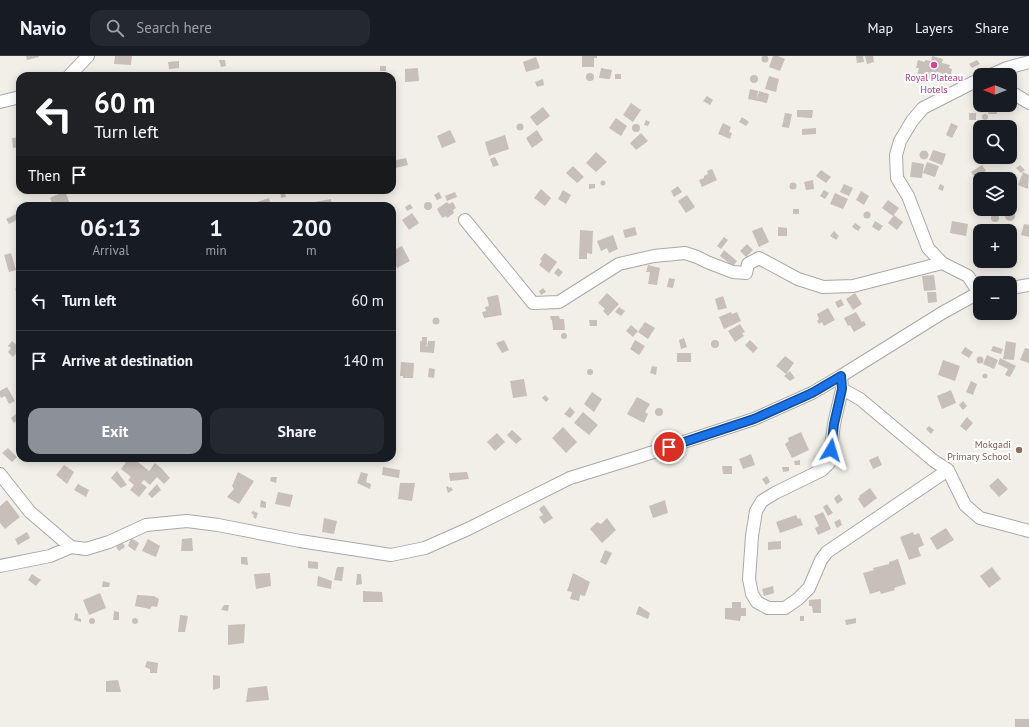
<!DOCTYPE html>
<html lang="en">
<head>
<meta charset="utf-8">
<style>
  :root { --surface:#171b24; --page:#242831; --text:#f1f3f6; --muted:#9ea1a6; --line:#363941; --accent:#8c9099 }
  body { margin:0; font-family:"PT Sans",sans-serif; background:var(--page); color:var(--text); height:100vh; display:flex; flex-direction:column; font-size:15px; white-space:nowrap }
  * { box-sizing:border-box; margin:0 }
  p { font-size:13px; color:var(--muted) }
  .icon { flex:none; width:22px; height:22px; fill:none; stroke:currentColor; stroke-width:2; stroke-linecap:round; stroke-linejoin:round }
  .map { position:relative; flex:1; overflow:hidden }
  .side { position:absolute; left:16px; top:146px; width:380px; height:260px; display:flex; flex-direction:column; background:var(--surface); border-radius:12px; box-shadow:0 2px 10px #0003 }
  .side>* { flex:none }
  .guide { position:absolute; left:16px; top:16px; width:380px; height:122px; border-radius:12px; box-shadow:0 2px 10px #0003; background:#202124; color:#fff; overflow:hidden }
  .needle { width:26px; rotate:270deg }
  .controls { position:absolute; left:973px; top:12px; display:grid; gap:8px }
  .controls a { display:grid; place-items:center; width:44px; height:44px; border-radius:8px; background:var(--surface); box-shadow:0 2px 10px #0003; font-size:20px }
  .pin { position:absolute; display:grid; place-items:center; width:34px; height:34px; color:#fff; margin:-17px; border:2px solid #fff; border-radius:50%; box-shadow:0 1px 4px #0007 }
  .me { position:absolute; width:44px; margin:-22px; rotate:7deg; stroke-linejoin:round; filter:drop-shadow(0 0 3px #0008) }
  .turn { display:flex; align-items:center; gap:14px; height:84px; padding:0 12px; font-size:18px }
  .turn .icon { width:52px; height:52px; stroke-width:2.5 }
  .turn b { display:block; font-size:28px; line-height:34px }
  .then { display:flex; align-items:center; height:38px; padding:0 12px; background:#0003; gap:8px; font-size:15px }
  .eta { display:flex; justify-content:space-evenly; align-items:center; height:68px; text-align:center }
  .eta b { font-size:24px; font-weight:800; line-height:28px }
  .action { display:flex; gap:8px; margin-top:auto; padding:8px 12px }
  .action a { flex:1; height:46px; border-radius:12px; background:var(--accent); color:#fff; font-size:16px; font-weight:800; line-height:46px; text-align:center }
  .action a+a { background:var(--page); color:var(--text) }
  ul { padding:0; list-style:none }
  li { display:flex; align-items:center; gap:12px; height:60px; padding:0 12px; border-top:1px solid var(--line) }
  li div { flex:1 }
  li b { display:block; font-size:15px }
  li em { font-style:normal }
  header { display:flex; align-items:center; gap:24px; box-sizing:border-box; height:56px; padding:0 20px; background:var(--surface); border-bottom:1px solid var(--line) }
  header strong { font-size:19px }
  nav { display:flex; gap:22px; margin-inline-start:auto; font-size:14px }
  .search { width:280px; height:36px; background:var(--page); display:flex; align-items:center; gap:10px; box-sizing:border-box; padding:0 14px; border-radius:12px; color:var(--muted); font-size:15px }
  .map>svg:first-child { display:block }
</style>
</head>
<body>
<header>
<strong>Navio</strong>
<div class="search"><svg class="icon" aria-label="search" viewBox="0 0 24 24"><circle cx="10" cy="10" r="6"/><path d="M15 15l6 6"/></svg>Search here</div>
<nav><a>Map</a><a>Layers</a><a>Share</a></nav>
</header>
<div class="map">
<svg width="1029" height="671" viewBox="0 0 1029 671">
  <rect width="100%" height="100%" fill="#f2efe9"/>
  <path fill="#c7bfb8" d="M761.5 3a3.5 3.5 0 1 1 7 0a3.5 3.5 0 1 1-7 0Z
    M26,0H39V1L27,4Z
    M115,0H132L131,9L114,8Z
    M582,0H597V2H594V11H582Z
    M773,0H778L785,3L780,15L769,11Z
    M856,0H863L864,6L857,7Z
    M865,0H873L874,6L867,8Z
    M932,0L943,3L942,7L950,9L949,12L952,13L950,24L941,21L942,17H939L938,21L935,20V22L930,21L929,24L924,22L923,24L916,23L919,12H916L918,4L925,6V4L931,5Z
    M536,1L540,12L526,16L523,6Z
    M219,4H225L226,10L221,11Z
    M977,4L980,8L972,12L969,8Z
    M179,5V12L169,13L168,6Z
    M380,10H386V15H380Z
    M418,12L419,25L405,26V13Z
    M601,12L612,14L610,23L599,22Z
    M348,16L350,20H343V18Z
    M586 21a4 4 0 1 1 8 0a4 4 0 1 1-8 0Z
    M615,18H621V23H615Z
    M750 23a4 4 0 1 1 8 0a4 4 0 1 1-8 0Z
    M769,20L779,23L776,36L765,33Z
    M543,23L544,29L537,31L535,26Z
    M750,33L758,35L757,43L759,35L769,38L767,47L748,43Z
    M707,40L713,44L710,49L703,45Z
    M631,47L641,54L633,66L623,59Z
    M997,49H1006V53H997Z
    M543,51L550,60L537,70L530,61Z
    M797,54H813L812,62L797,61Z
    M989,54H997V58H988Z
    M785,57L792,58L789,72L782,71Z
    M969,57H976V64H969Z
    M982 61a3 3 0 1 1 6 0a3 3 0 1 1-6 0Z
    M742,61L749,66L746,70L739,66Z
    M616,62L627,70L621,80L609,72Z
    M646,64L650,66L648,70L644,69Z
    M990,65H1003V71H990Z
    M723,67L731,71L729,76L732,77L730,83L718,78Z
    M951,67L958,70L952,82L946,79Z
    M976,67H987V71H980V77H976Z
    M516.5 71a3.5 3.5 0 1 1 7 0a3.5 3.5 0 1 1-7 0Z
    M632 72a4 4 0 1 1 8 0a4 4 0 1 1-8 0Z
    M816,72V78L802,79V73Z
    M450,74L456,86L442,92L437,80Z
    M537,74L543,84L532,92L526,82Z
    M641,77L648,85L636,94L630,87Z
    M505,79L509,93L489,100L485,86Z
    M20,81V91L13,92L12,82Z
    M933,94L946,98L942,109L929,104Z
    M919.5 99a4.5 4.5 0 1 1 9 0a4.5 4.5 0 1 1-9 0Z
    M596,96L607,106L596,116L586,107Z
    M495,101L499,109L493,111L490,103Z
    M406,102L408,109L392,113V105Z
    M912,106L924,108L922,122L910,121Z
    M927,106L939,110L935,121L923,117Z
    M982,109L986,115L981,118L984,123H980L979,127L971,116Z
    M1020,109L1025,114L1021,117L1016,112Z
    M573,110L584,121L577,127L566,117Z
    M712,113L717,124L702,131L699,124L704,122V120L708,118L707,115Z
    M821,114L831,121L826,127L816,120Z
    M1023,116L1029,119L1028,133L1018,129Z
    M1002,119L1006,123H998Z
    M813,124L814,133L806,134L804,126Z
    M600.5 127a2.5 2.5 0 1 1 5 0a2.5 2.5 0 1 1-5 0Z
    M789.5 130a3.5 3.5 0 1 1 7 0a3.5 3.5 0 1 1-7 0Z
    M589,128H595V132L589,133Z
    M844,128L853,132L849,140L840,136Z
    M940,128L944,130L943,135L938,133Z
    M678,130L682,136L674,141L671,135Z
    M541,133L551,142L545,150L534,142Z
    M272,134H278L279,136L273,138Z
    M280,134H284L286,141L281,142Z
    M563,134L571,139L566,148L558,143Z
    M824,134L829,137L825,143L820,140Z
    M65,135L70,148L64,150H58L57,148L53,149L50,142Z
    M861,135L869,140L864,149L856,144Z
    M439,136L442,142L437,144L434,139Z
    M455,136L457,141L447,145L445,140Z
    M835,137L848,143L843,153L830,148Z
    M687,139L695,151L686,157L678,145Z
    M269,142L271,150H255L254,147Z
    M331,143L332,150H316L315,146Z
    M888,144L899,152L893,160L882,152Z
    M447,146L449,148L453,146L456,152L453,154L454,157L447,162L446,160L442,162L437,153Z
    M424 150a4 4 0 1 1 8 0a4 4 0 1 1-8 0Z
    M410,148L413,152L407,155L405,151Z
    M793,153H799V158H793Z
    M1005 160a5 5 0 1 1 10 0a5 5 0 1 1-10 0Z
    M863.5 159a3.5 3.5 0 1 1 7 0a3.5 3.5 0 1 1-7 0Z
    M18,157L20,162L9,168L6,163Z
    M412,157L419,167L409,174L402,164Z
    M991 162a4 4 0 1 1 8 0a4 4 0 1 1-8 0Z
    M894,159L903,166L897,174L888,167Z
    M875,165L883,170L879,175L872,171Z
    M952,165L968,168L966,180L950,177Z
    M855,167L861,171L858,175L852,171Z
    M1024,168L1029,169V181L1021,179Z
    M986,169L1014,173L1012,187H1010V175H985Z
    M635,171L637,179L625,182L623,174Z
    M762,171L769,186L759,191L752,175Z
    M778,171L787,172V180H778Z
    M580,174L593,175L592,198L587,197V203H579Z
    M834,175L839,180L836,184L830,180Z
    M613,179L618,193L609,197L607,192L601,195L597,185Z
    M724,181L728,184L721,193L717,190Z
    M747,188L753,194L746,201L740,195Z
    M402,190L410,205L397,212L392,201V195Z
    M724,194L737,205L733,210L720,200Z
    M11,197L16,214L9,216L4,199Z
    M545,197L557,206L549,217L539,209L542,205L540,203Z
    M648,209L660,212L657,229L648,228L650,216H646Z
    M558,212L563,216L559,221L554,217Z
    M934,219L936,234L924,235L922,220Z
    M669,222L675,223L673,232L667,231Z
    M20,230V237L18,238L15,233Z
    M543,232L546,236L541,239L539,235Z
    M927,236H936L937,246L928,247Z
    M607,237L619,248L608,260L603,255L605,253L598,247Z
    M855,237L862,248L853,254L846,243Z
    M498,239L502,259L484,262L482,256L486,255L485,251L489,250L487,241Z
    M723,240L727,252L718,254L715,243Z
    M841,243L844,249L838,252L835,246Z
    M619,251L625,255L621,260L615,256Z
    M828,252L835,264L824,270L822,266L819,268L817,265L819,263L817,258Z
    M731,256L732,258L737,256L741,265L724,273L719,261Z
    M856,256L862,266L864,265L866,269L854,276L850,269L848,270L844,262Z
    M550,260H559L560,263H564L565,274H553L552,264H551Z
    M432.5 265a3.5 3.5 0 1 1 7 0a3.5 3.5 0 1 1-7 0Z
    M589,264H597V270H590Z
    M645,266L655,272L648,283L638,276Z
    M740,268L745,276L742,277L744,280L735,286L728,275Z
    M631,269L638,275L633,281L626,275Z
    M561 280a3 3 0 1 1 6 0a3 3 0 1 1-6 0Z
    M422,281H427V289H426L427,291L428,285H435L434,297L420,296V285H422Z
    M684,282L687,291L681,293L679,284Z
    M711 288a4 4 0 1 1 8 0a4 4 0 1 1-8 0Z
    M504,284L509,294L502,297L496,287Z
    M635,284L645,290L639,299L630,293Z
    M750,284L758,292L753,297L745,289Z
    M12,285L20,292L13,301L8,296L11,292L8,290Z
    M1006,285L1016,287L1014,304L1003,303Z
    M993,290L1003,293L1001,298L991,295Z
    M965,291L973,296L969,302L961,297Z
    M1025,292L1029,293V307L1020,304Z
    M677,297H691V306H677Z
    M987,299L998,304L994,313L983,308Z
    M785,300L794,307L786,318L776,310Z
    M976.5 304a3.5 3.5 0 1 1 7 0a3.5 3.5 0 1 1-7 0Z
    M1000,302L1016,310L1010,321L1005,319L1008,313L998,308Z
    M943,304L960,310L955,325L938,319Z
    M401,306L414,307L413,322H403V320H400Z
    M652,310L657,311L656,319L650,317Z
    M429,312L435,313L434,322L428,321Z
    M587 316a3 3 0 1 1 6 0a3 3 0 1 1-6 0Z
    M790,315L795,322L790,325L784,320Z
    M982.5 320a2.5 2.5 0 1 1 5 0a2.5 2.5 0 1 1-5 0Z
    M524,323L527,340L513,342L510,325Z
    M971,325L977,328L973,339L966,336Z
    M7,331L15,345L9,348L5,340L1,342L0,340V335Z
    M951,334L956,347L942,353L937,340Z
    M592,336L602,343L594,356L584,348Z
    M545,339L549,343L546,346L542,342Z
    M637,341L650,348L645,356L648,358L644,367L627,358Z
    M963,345L967,350L963,354L959,349Z
    M570,351L575,356L570,362L564,358Z
    M655 356a4 4 0 1 1 8 0a4 4 0 1 1-8 0Z
    M583,356L598,369L589,379L574,367Z
    M17,357L20,362L14,367L11,362Z
    M967,361L973,367L966,375L960,370Z
    M929,370L934,374L931,378L926,373Z
    M563,371L577,386L566,397L552,382Z
    M512,374L522,383L516,388L507,379Z
    M801,376L809,394L792,402L785,388L789,385L788,382Z
    M497,377L505,386L495,395L487,386Z
    M8,392L17,401L12,406L2,397Z
    M751,398L755,409L743,413L739,403Z
    M878,400L882,409L873,413L869,404Z
    M129,402H133L149,415L155,407L162,413L170,422L164,428L157,421L150,429L144,424L141,427L147,431L139,441L130,434L134,429L128,424L131,421L121,413Z
    M800,404V409H795L794,405Z
    M64,409L74,416L67,428L56,419Z
    M722,410H732V418H723Z
    M383,411L400,414L399,422L382,419Z
    M782,411H789V415L783,416Z
    M117,415L127,429L121,432L111,422Z
    M238,416L254,425L239,448L227,441L234,433L232,430Z
    M361,416L368,418L366,426L371,428L370,433L357,427Z
    M467,416L469,423L450,425L449,417Z
    M767,420L770,426L766,429L762,423Z
    M271,421H277L276,427L270,425Z
    M998,422L1008,433L999,441L989,430Z
    M400,427H415L412,445L398,443Z
    M78,428L89,434L86,441L74,434Z
    M157,428L161,434L152,442L148,438Z
    M448,430L449,432L451,431L453,434L448,437L446,431Z
    M870,432L877,442L864,452L858,443L860,441L859,440Z
    M278,436L293,439L290,451L275,448Z
    M839,438L843,444L837,448L834,442Z
    M7,444L20,461L5,473L0,467V450Z
    M261,444L266,446V452L260,451Z
    M665,444L668,457L653,462L649,450Z
    M827,448L833,457L828,460L823,451Z
    M544,449L553,462L544,468L539,461L543,459L539,453Z
    M253,455L258,457L256,463L253,461L254,459L251,457Z
    M823,456L831,473L818,479L815,472L819,470L814,460Z
    M796,459L798,463L800,462L803,469L780,477L776,466Z
    M324,462L337,465L334,478L322,476Z
    M607,462L616,474L602,487L590,473L597,466L601,468Z
    M840,463L842,469L837,472L834,466Z
    M946,472L954,484L937,494L930,482Z
    M27,476L30,482L18,489L15,483Z
    M913,476L914,479L919,477L924,489L918,492L921,500L909,504L900,481Z
    M131,482L139,487L135,495L128,490Z
    M192,482L193,495H181L182,483Z
    M148,483L160,490L156,501L142,495Z
    M781,485V493L768,494V486Z
    M122,486L125,491L119,495L116,491Z
    M605,494L612,497L606,509L600,506Z
    M241,501H247L248,509L241,508Z
    M898,503L906,528L894,532L895,534L881,538L880,535L870,538L863,517L874,514L873,512L889,508V506Z
    M308,505L318,506V513L308,512Z
    M337,511H344L342,525L334,524Z
    M992,511L1001,523L989,532L980,520Z
    M270,517L271,530L256,533L254,518Z
    M573,517L590,526L585,540L580,539L579,545L570,543L572,536L567,535Z
    M32,518L41,524L36,530L28,524Z
    M357,518H361L362,528L356,529Z
    M318,520L332,525L331,533L317,530Z
    M103,525L110,527L109,531H102Z
    M773,530L774,537L764,540L762,533Z
    M363,535L382,536L383,546H363Z
    M100,537L106,552L89,559L83,544Z
    M137,539L154,540L159,543L157,551L152,550L150,553L135,550Z
    M821,543V557H813L812,550H809V544Z
    M732,546H741V552H746V560H741L740,565L725,563V552H732Z
    M224,549H229L228,555L221,554Z
    M639,550L650,557L648,563L636,558Z
    M114,555L119,556V564H113Z
    M75,557L78,558V562L81,563V566L74,564Z
    M180,559L188,560L185,576H178Z
    M800,560H804V565H800Z
    M89 565a3 3 0 1 1 6 0a3 3 0 1 1-6 0Z
    M856,562V567L846,569L845,564Z
    M132 565a3 3 0 1 1 6 0a3 3 0 1 1-6 0Z
    M245,568L244,587L228,589V569Z
    M147,605L158,607L157,617H150V613L145,611Z
    M213,619L220,620V632L213,634Z
    M118,624L121,636H106V625Z
    M267,630L269,644L246,646L248,632Z
    M1015,663H1029V671H1015Z"/>
  <g fill="none" stroke-linecap="round" stroke-linejoin="round">
    <defs>
      <path id="minor" d="M991,19L1007,12L1029,6
        M69,20L88,0
        M1010,32L1011,36L1029,47
        M0,46L20,41
        M465,164L533,247L559,246L619,208L654,200L685,197L697,201L707,206L733,216L746,217L748,208L759,202L798,223L823,231L853,230L942,207
        M1010,232L1029,229
        M979,237L968,220L942,207L928,192L908,140L897,122L896,99L900,85L912,65L923,52L980,23
        M841,320L842,333L834,368L829,407L822,414L775,437L762,445L756,455L752,480L749,523L752,538L757,546L768,552H785L798,543L809,532L821,504L827,496L948,414
        M842,333L860,343L934,405L948,414L965,449L980,462L1029,475
        M0,418L30,456L71,491L86,493L109,486L146,469L187,465L218,469L300,485L391,499L425,492L468,473L570,422L641,400L754,363L812,337L841,320L942,257L980,236
        M0,510L50,500L71,491"/>
    </defs>
    <use href="#minor" stroke="#a9a9a9" stroke-width="14"/>
    <use href="#minor" stroke="#fff" stroke-width="12"/>
  </g>
  <g fill="none" stroke-linecap="round" stroke-linejoin="round">
    <defs>
      <path id="route" d="M669,391L754,363L812,337L841,320L842,333L834,368L831,394"/>
    </defs>
    <use href="#route" stroke="#114b97" stroke-width="10"/>
    <use href="#route" stroke="#1a73e8" stroke-width="7"/>
  </g>
  <circle fill="#d1479c" stroke="#fff" stroke-width="1.5" cx="934" cy="9" r="4"/>
  <circle fill="#8d6e63" stroke="#fff" stroke-width="1.5" cx="1019" cy="394" r="4"/>
  <g text-anchor="middle" dominant-baseline="central" stroke-width="4" stroke-linejoin="round" paint-order="stroke">
    <g font-size="10" fill="#b23c85" stroke="#fff">
      <text x="934" y="21">Royal Plateau<tspan x="934" dy="12">Hotels</tspan></text>
    </g>
    <g font-size="10" fill="#785e54" stroke="#fff" text-anchor="end">
      <text x="1011" y="388">Mokgadi<tspan x="1011" dy="12">Primary School</tspan></text>
    </g>
  </g>
</svg>
<div class="controls">
<a><svg class="needle" viewBox="-14 -14 28 28"><path d="M0-13l5 13h-10z" fill="#e53935"/><path d="M0 13l5-13h-10z" fill="#9ea1a6"/></svg></a>
<a><svg class="icon" aria-label="search" viewBox="0 0 24 24"><circle cx="10" cy="10" r="6"/><path d="M15 15l6 6"/></svg></a>
<a><svg class="icon" aria-label="layers" viewBox="0 0 24 24"><path d="M12 4l9 5-9 5-9-5zM3 14l9 5 9-5"/></svg></a>
<a>+</a>
<a>−</a>
</div>
<div class="pin" style="left:669px;top:391px;background:#d93025"><svg class="icon" aria-label="arrive" viewBox="0 0 24 24"><path d="M6 21V4h12l-3 4 3 4H6"/></svg></div>
<svg class="me" style="left:831px;top:394px" viewBox="-20 -20 40 40"><path d="M0-17L14 15 0 8-14 15z" fill="#1a73e8" stroke="#fff" stroke-width="4"/></svg>
<div class="guide">
<div class="turn"><svg class="icon" aria-label="left" viewBox="0 0 24 24"><path d="M17 20v-9H6M10 6l-5 5 5 5"/></svg><div><b>60 m</b>Turn left</div></div>
<div class="then">Then<svg class="icon" aria-label="arrive" viewBox="0 0 24 24"><path d="M6 21V4h12l-3 4 3 4H6"/></svg></div>
</div>
<section class="side">
<div class="eta">
<div><b>06:13</b><p>Arrival</p></div>
<div><b>1</b><p>min</p></div>
<div><b>200</b><p>m</p></div>
</div>
<ul>
<li><svg class="icon" aria-label="left" viewBox="0 0 24 24"><path d="M17 20v-9H6M10 6l-5 5 5 5"/></svg><div><b>Turn left</b></div><em>60 m</em></li>
<li><svg class="icon" aria-label="arrive" viewBox="0 0 24 24"><path d="M6 21V4h12l-3 4 3 4H6"/></svg><div><b>Arrive at destination</b></div><em>140 m</em></li>
</ul>
<div class="action"><a>Exit</a><a>Share</a></div>
</section>
</div>
</body>
</html>
